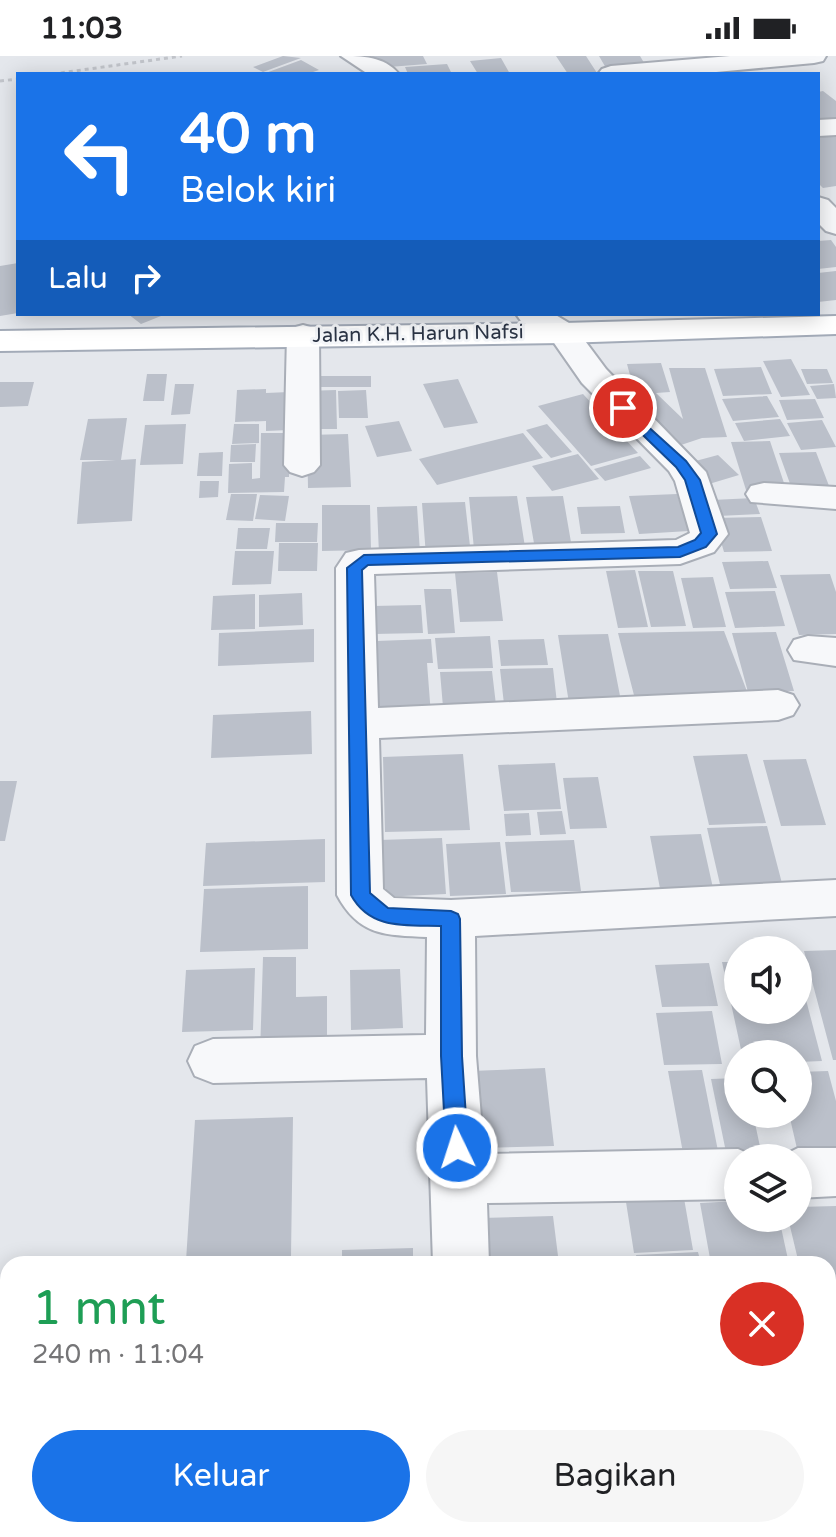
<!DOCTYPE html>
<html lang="id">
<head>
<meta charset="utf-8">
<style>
  :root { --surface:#fff; --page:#f6f6f6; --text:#202124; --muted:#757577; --accent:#1a73e8 }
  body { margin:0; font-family:"Varela Round",sans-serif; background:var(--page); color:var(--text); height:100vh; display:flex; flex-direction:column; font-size:30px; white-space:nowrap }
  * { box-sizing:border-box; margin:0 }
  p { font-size:26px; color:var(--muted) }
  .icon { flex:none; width:44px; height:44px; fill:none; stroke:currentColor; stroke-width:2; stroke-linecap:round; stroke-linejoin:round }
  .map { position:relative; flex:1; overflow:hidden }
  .sheet { position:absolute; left:0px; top:1200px; width:836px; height:282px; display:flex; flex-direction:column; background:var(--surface); border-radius:24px 24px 0 0; box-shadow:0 4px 20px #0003 }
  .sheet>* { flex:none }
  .banner { position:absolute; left:16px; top:16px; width:804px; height:244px; border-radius:0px; box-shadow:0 4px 20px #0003; background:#1a73e8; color:#fff; overflow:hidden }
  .controls { position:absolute; left:724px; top:880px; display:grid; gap:16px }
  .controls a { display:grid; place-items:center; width:88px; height:88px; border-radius:50%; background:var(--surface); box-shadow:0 4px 20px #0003; font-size:40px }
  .pin { position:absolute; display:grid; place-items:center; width:68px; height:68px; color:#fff; margin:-34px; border:4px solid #fff; border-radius:50%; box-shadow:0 2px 8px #0007 }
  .me { position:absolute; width:88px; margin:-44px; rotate:356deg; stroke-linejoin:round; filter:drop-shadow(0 0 6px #0008) }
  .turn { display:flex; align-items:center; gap:28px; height:168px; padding:0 32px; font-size:36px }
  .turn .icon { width:104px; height:104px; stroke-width:2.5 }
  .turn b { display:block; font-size:56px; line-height:68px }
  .then { display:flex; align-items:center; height:76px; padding:0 32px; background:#0003; gap:16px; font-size:30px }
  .round { display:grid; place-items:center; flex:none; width:84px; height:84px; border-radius:42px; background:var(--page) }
  .overview { display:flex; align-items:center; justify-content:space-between; height:136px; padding:0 32px }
  h1 { font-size:48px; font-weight:600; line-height:60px; color:#1e9e55 }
  .button { display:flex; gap:16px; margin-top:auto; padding:16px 32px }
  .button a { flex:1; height:92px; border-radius:48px; background:var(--accent); color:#fff; font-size:32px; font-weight:600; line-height:92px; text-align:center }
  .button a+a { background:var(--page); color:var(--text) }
  .status { display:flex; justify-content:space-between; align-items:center; height:56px; padding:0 40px; background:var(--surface); direction:ltr }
  .status svg { height:22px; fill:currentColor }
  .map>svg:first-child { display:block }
</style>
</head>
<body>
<div class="status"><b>11:03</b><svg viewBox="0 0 49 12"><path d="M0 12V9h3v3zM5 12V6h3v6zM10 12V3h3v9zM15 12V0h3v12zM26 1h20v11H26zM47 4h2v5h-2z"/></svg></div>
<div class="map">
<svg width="836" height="1481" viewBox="0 0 836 1481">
  <rect width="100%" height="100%" fill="#e4e7ec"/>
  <path fill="#bbc0ca" d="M283,0L301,2L263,16L253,11Z
    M372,0H423L427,8L376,12Z
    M556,0H586L597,17L568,18Z
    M599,0H640L646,10L606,12Z
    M501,2L510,18H478L470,5Z
    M301,4L319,14L307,18H263Z
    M447,8L452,18H408L405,11Z
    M823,35L836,45V64L818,66V36Z
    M836,79V130L823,132L818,127V82Z
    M831,184L836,191V211L818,213V185Z
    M18,207V257L0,260V210Z
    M836,215V244L818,246V217Z
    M128,258H166L141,268Z
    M791,303L810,339L781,341L763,305Z
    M661,307L670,336L656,337L683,363L669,312H705L727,381L702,382L675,391L624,341L635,338L627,308Z
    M761,311L772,338L723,340L714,313Z
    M801,313H827L833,327L807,328Z
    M147,318H167L164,345H143Z
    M312,320H371V331H311Z
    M458,323L478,367L444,372L423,328Z
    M0,326H34L28,350L0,351Z
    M175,328H194L190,358L171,359Z
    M834,328L836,342L817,343L810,330Z
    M266,333V337L289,336V374L266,375V365L235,366L237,334Z
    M336,334L337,373H304V335Z
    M366,334L368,362H339L338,335Z
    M583,338L638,397L591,410L538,350Z
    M767,340L779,361L733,365L722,343Z
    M815,343L824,362L787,364L779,344Z
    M127,362L121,404L136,403L132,465L77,468L82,406L116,404H80L88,363Z
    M780,363L790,380L744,385L735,367Z
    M822,364L836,391L801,394L787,367Z
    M399,365L412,395L377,401L365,370Z
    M186,368L183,408L140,409L145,369Z
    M234,368H259V387L232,388Z
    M547,368L572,396L551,402L526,374Z
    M261,377H290L289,421H285L284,436L228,437L229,408L252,407V423L260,422Z
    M523,377L543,402L437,429L419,403Z
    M348,378L351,431L308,432L307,379Z
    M770,385L786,433L746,434L731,386Z
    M256,388L255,406H230L231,389Z
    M223,396L222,420H197L199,397Z
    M816,396L831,435L793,436L779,397Z
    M578,398L599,423L552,435L532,410Z
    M718,399L739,419L709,428L688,407Z
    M640,400L651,412L605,425L594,413Z
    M200,425H219L218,441L199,442Z
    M231,438H257L253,465L226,464Z
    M677,438L689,475L639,478L629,440Z
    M260,439L289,440L285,465L255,463Z
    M517,440L525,491L474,493L469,441Z
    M563,440L572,492L535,493L526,441Z
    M754,442L760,458L718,460L712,444Z
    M465,446L471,499L426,500L422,447Z
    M322,449H370L371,494L322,495Z
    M417,450L420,497L379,498L377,451Z
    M620,450L625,477L581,478L577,451Z
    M761,461L772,495L724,496L714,462Z
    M276,467H318L317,486H275Z
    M238,472H270L267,493H236Z
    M279,487H318L317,515H278Z
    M235,495H274L271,528L232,529Z
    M768,505L777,532L730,533L722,506Z
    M635,514L648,571L618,572L606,515Z
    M638,515H673L686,570L651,571Z
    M497,516L503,565L460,566L455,517Z
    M830,518L836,536V578L799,579L780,519Z
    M713,521L726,571L693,572L681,522Z
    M424,533H451L455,577L428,578Z
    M775,535L785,570L735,572L725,536Z
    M302,537L303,569L259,571V539Z
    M255,538V573L211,574L213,540Z
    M421,549L423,577L374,578L373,550Z
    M314,573V606L218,610L219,577Z
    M724,575L748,638L636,647L618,577Z
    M776,576L794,635L748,636L732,577Z
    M608,578L621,645L569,647L558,579Z
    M490,580L493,612L438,613L435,582Z
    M431,583L433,607H427L431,659L379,660L376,585Z
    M544,583L548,609L501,610L498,584Z
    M553,612L557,647L504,648L500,613Z
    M492,615L496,649L443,651L440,616Z
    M311,655L312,698L211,702L213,659Z
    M463,698L470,774L385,776L383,701Z
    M747,698L766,767L709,769L693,700Z
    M806,703L826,769L781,770L763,704Z
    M555,707L561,753L504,755L498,709Z
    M598,721L607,772L570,773L563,722Z
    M0,725H17L5,785H0Z
    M562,755L566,778L540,779L537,756Z
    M529,757L531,779L506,780L504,758Z
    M767,770L784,835L722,837L707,772Z
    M701,778L715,841L662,843L650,780Z
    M442,782L446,838L381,841L379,784Z
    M325,783V826L203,830L206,787Z
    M574,784L581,835L511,836L505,786Z
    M500,786L506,838L450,840L446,788Z
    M308,830V893L200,896L204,833Z
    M836,894V1004H833L804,895Z
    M263,901H296V941L327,940V996L260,998Z
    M722,906H738V954H798L799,917L822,1005L798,1006V998H742Z
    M709,907L718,950L662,951L655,909Z
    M255,912L253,974L182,976L186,914Z
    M400,913L403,972L351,974L350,914Z
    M712,955L722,1008L664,1009L656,957Z
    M545,1012L554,1090L477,1092L471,1015Z
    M702,1014L718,1095L683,1097L668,1015Z
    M828,1015L836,1045V1108L801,1110L789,1058H798V1016Z
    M738,1022V1058H753L762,1100L727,1101L711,1023Z
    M293,1061L291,1200L186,1205L195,1064Z
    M681,1125L693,1194L634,1197L623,1127Z
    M738,1145V1162H779L789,1208H711L700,1147Z
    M836,1150V1282H828V1208H799L788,1162H798V1151Z
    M553,1160L559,1208H485L481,1162Z
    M413,1192V1208H342V1194Z
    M698,1196L701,1208H638L636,1199Z
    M828,1285H836V1339H828Z
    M828,1376L836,1405V1442H828Z
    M159,1474H241V1481H159Z
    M680,1474H751L752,1481H681Z"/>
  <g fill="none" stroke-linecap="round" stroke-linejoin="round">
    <defs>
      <path id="minor" d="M341,0C362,0 384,0 399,18H368Z
        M730,0H826L823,5L814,7L695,18H598L602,13L611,10Z
        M836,63V79L818,80V64Z
        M818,141L828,144L836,152V178L826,175L818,167Z
        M516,258H554L574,270L606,313L706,416L728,478L714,496L680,508L374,518L378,652L778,634L793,639L799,649L793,659L778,664L379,682L383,833L394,842L451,844L836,824V860L475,880L476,1000L484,1098L738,1093L758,1102H738V1143L487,1147L489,1208H433L427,1022L213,1027L195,1020L188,1005L195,990L213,983L426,979L427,881C385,879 359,880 337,839L336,512L346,497L359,494L676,484L690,477L675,425L669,415L582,327L552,284L521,265Z
        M303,269L314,272L319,279L320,409L314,416L302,420L290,416L284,409L287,279L292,272Z
        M764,427L836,431V453L751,446L746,438L751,430Z
        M808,580L836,582V610L794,604L788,594L794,584Z
        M798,1092H836V1140L798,1142V1102H778Z
        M439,1474H503L504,1481H440Z"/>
      <path id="major" d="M836,260V278L563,287L0,295V275L563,267Z"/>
    </defs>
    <use href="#minor" stroke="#a9aeb7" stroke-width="4"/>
    <use href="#major" stroke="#a3abb8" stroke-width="4"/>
    <path stroke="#c2c5cb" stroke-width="3" stroke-dasharray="4 4" stroke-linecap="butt" d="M53,18L182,0
      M0,25L18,23"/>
    <use href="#minor" fill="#f7f8fa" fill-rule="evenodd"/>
    <use href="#major" fill="#fff" fill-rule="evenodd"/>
  </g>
  <path fill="#1a73e8" stroke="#114b97" stroke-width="2" d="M623,348L686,405L700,424L717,478L706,491L680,501L368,509L362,514L370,837L388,852L451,855L458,858L460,863L462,1000L468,1092L465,1099L457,1102L450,1099L446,1092L441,1000V870C406,869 370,874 351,839L347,512L364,499L678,491L695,484L701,477L685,424L676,411L618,355L616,352Z"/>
  <g text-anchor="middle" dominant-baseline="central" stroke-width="6" stroke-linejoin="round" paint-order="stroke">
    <g font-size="20" fill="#2b3445" stroke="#f4f6f9">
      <text transform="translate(418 278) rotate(-1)">Jalan K.H. Harun Nafsi</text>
    </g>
  </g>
</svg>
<div class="controls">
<a><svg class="icon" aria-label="sound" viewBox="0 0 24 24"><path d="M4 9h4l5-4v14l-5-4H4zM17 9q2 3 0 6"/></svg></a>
<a><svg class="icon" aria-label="search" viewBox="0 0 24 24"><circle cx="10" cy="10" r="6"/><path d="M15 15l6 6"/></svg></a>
<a><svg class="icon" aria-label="layers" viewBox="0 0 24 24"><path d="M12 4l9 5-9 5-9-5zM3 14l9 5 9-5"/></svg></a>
</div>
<div class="pin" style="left:623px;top:352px;background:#d93025"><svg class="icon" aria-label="arrive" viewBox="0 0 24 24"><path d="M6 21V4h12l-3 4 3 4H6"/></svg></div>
<svg class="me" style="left:457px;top:1092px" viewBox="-20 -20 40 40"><circle r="17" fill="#1a73e8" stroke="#fff" stroke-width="3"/><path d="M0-11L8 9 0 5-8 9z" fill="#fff"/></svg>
<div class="banner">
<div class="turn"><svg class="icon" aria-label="left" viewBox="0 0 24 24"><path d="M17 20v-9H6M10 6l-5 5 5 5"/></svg><div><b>40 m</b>Belok kiri</div></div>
<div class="then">Lalu<svg class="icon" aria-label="right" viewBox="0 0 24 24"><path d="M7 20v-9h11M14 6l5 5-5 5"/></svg></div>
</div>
<section class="sheet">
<div class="overview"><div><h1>1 mnt</h1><p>240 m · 11:04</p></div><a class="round" style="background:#d93025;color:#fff"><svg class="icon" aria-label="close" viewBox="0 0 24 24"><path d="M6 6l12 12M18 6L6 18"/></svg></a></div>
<div class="button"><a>Keluar</a><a>Bagikan</a></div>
</section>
</div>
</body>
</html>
